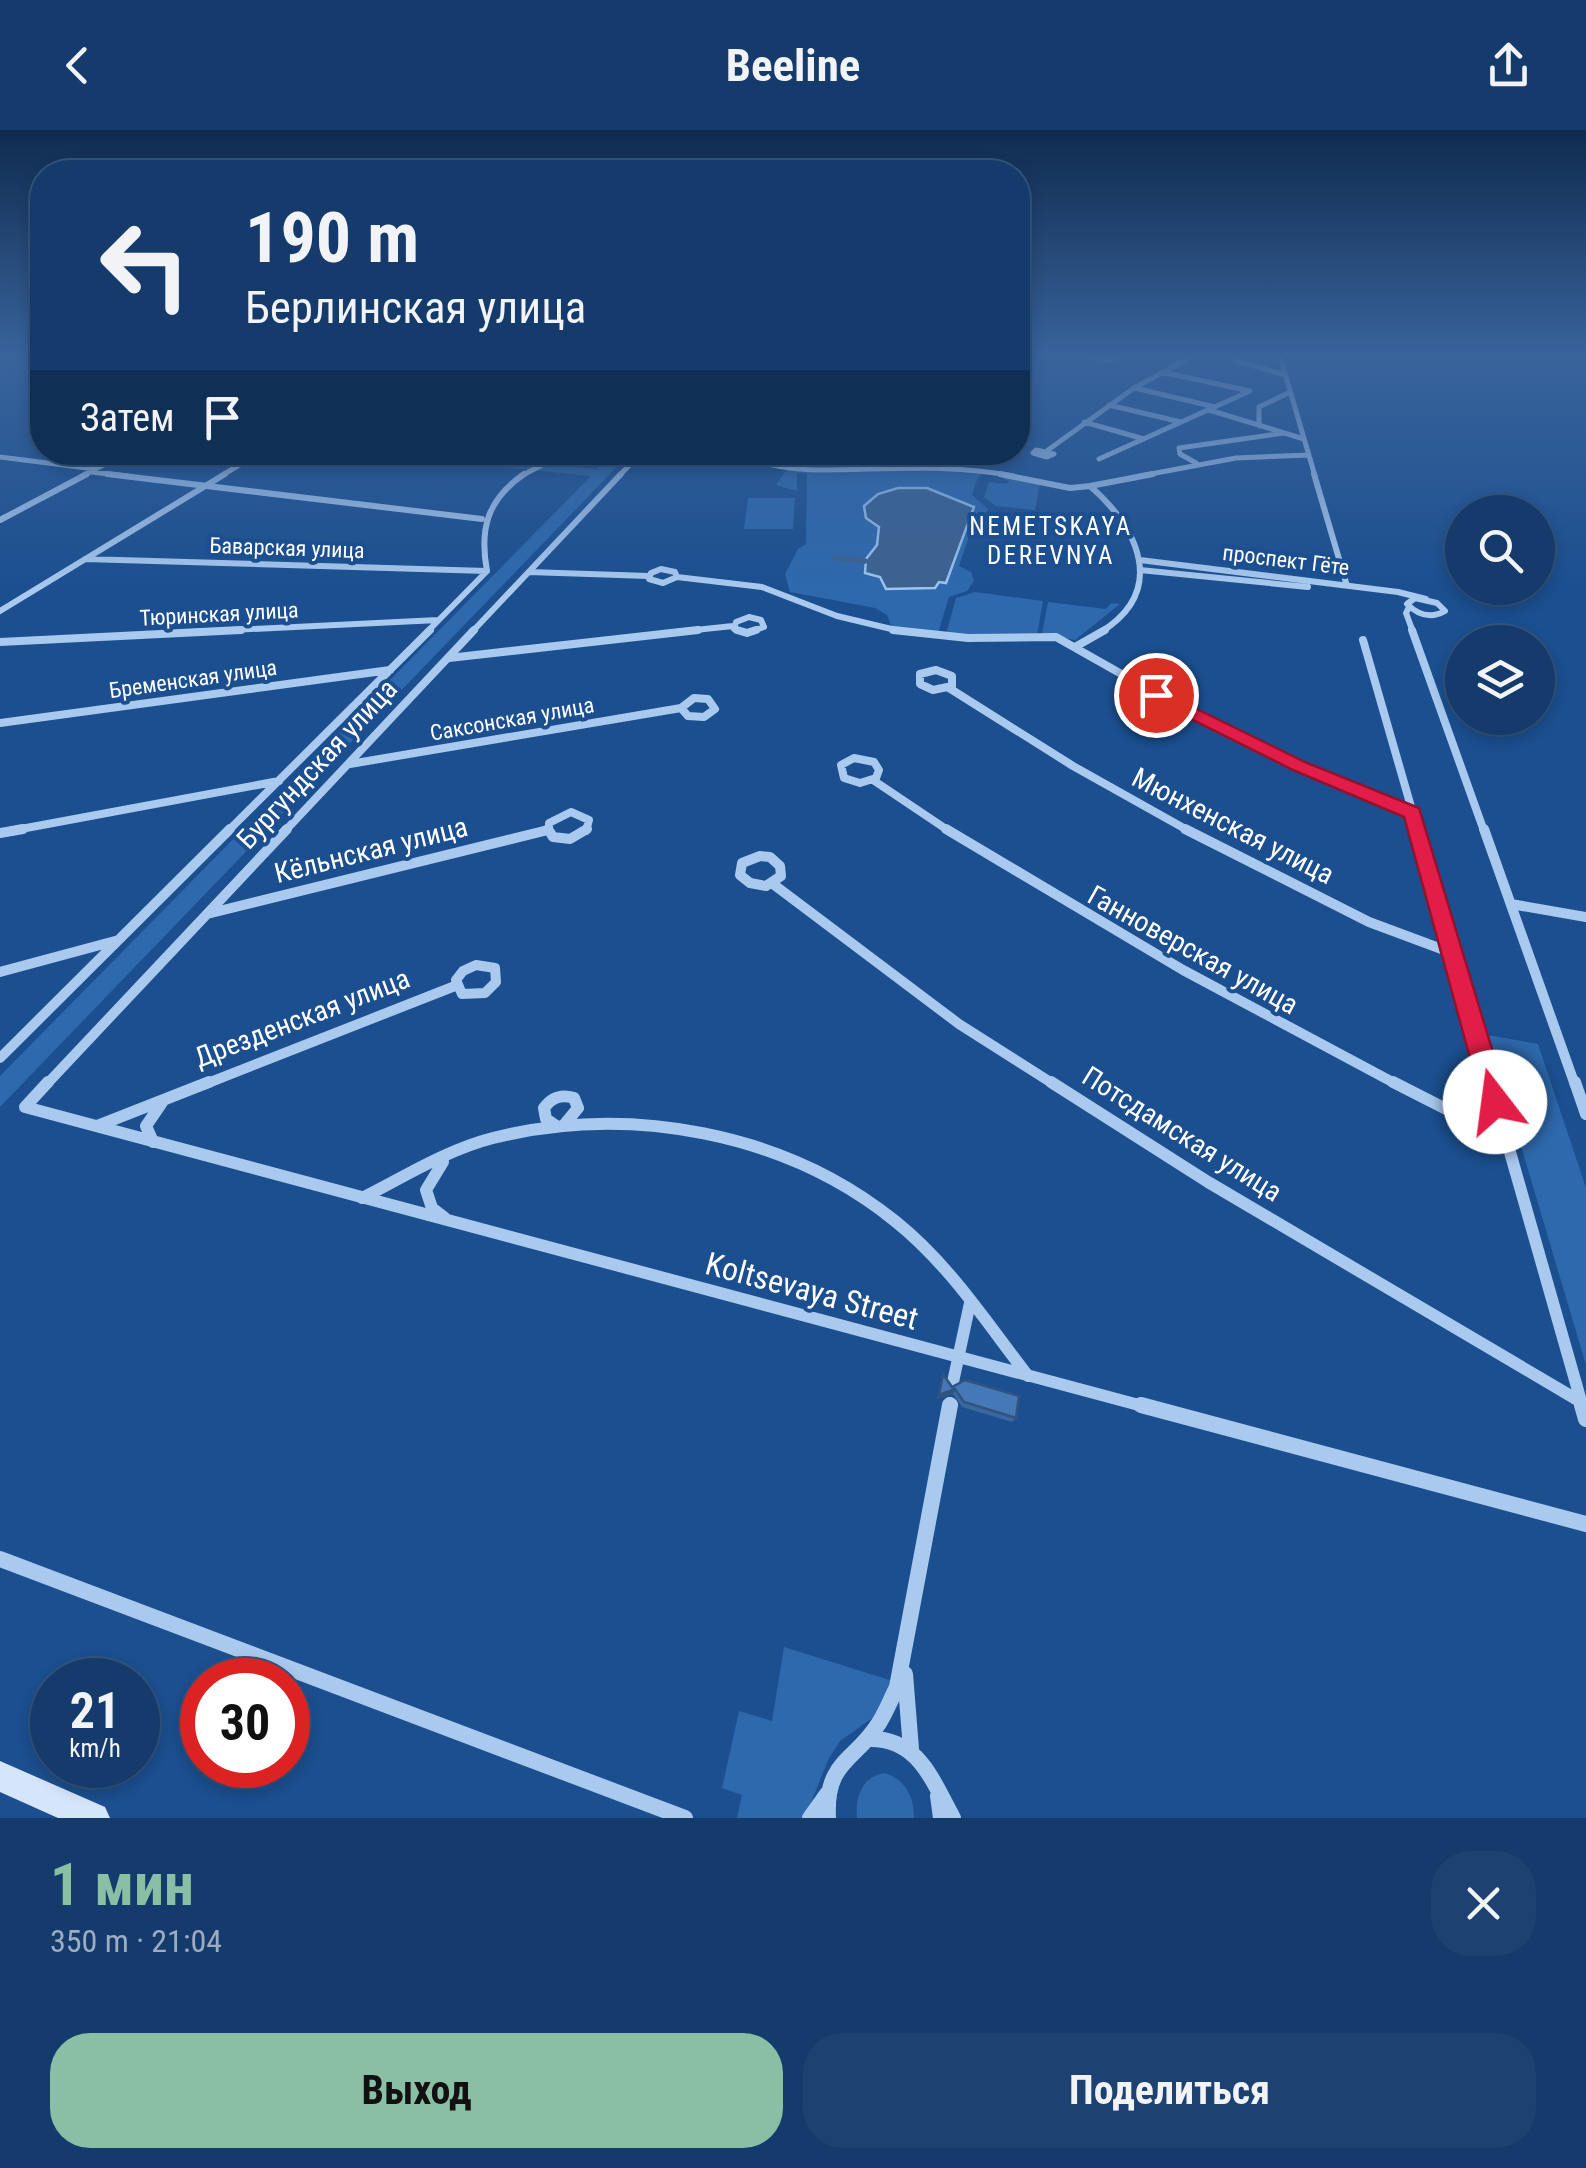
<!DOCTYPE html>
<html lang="ru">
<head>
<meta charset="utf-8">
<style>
  :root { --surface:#143b6b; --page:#1d4271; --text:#f1f3f6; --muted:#9dadc1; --line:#33557e; --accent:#8abfa5 }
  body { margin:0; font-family:"Roboto Condensed",sans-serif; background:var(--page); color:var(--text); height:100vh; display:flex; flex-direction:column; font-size:38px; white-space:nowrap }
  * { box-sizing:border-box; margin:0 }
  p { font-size:32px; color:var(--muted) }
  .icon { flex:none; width:55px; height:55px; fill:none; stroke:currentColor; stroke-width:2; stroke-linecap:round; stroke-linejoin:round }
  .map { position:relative; height:1688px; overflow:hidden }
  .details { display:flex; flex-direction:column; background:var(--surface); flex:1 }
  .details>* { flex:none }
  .hud { position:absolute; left:30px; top:30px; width:1000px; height:305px; border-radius:40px; box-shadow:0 5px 15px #0003,0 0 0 2px var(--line); background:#143b6b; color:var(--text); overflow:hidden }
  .tools { position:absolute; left:1445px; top:365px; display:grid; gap:20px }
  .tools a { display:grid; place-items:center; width:110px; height:110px; border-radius:50%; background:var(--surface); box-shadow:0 5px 15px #0003,0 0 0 2px var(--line); font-size:50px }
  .speed { position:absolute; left:30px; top:1528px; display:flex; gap:20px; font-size:50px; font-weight:700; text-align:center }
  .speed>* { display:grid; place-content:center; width:130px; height:130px; border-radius:50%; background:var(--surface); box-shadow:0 5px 15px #0003,0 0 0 2px var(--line); line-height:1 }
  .speed small { font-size:25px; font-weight:400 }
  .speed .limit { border:15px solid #d22; background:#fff; color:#111 }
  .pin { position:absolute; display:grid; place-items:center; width:85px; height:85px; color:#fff; margin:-42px; border:5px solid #fff; border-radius:50%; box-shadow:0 2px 10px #0007 }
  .me { position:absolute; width:110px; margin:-55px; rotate:345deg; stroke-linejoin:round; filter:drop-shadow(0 0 8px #0008) }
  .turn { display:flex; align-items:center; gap:35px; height:210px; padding:0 50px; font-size:45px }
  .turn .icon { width:130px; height:130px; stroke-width:2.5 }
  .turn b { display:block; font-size:70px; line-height:85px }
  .then { display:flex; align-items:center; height:95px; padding:0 50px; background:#0003; gap:20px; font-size:38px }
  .round { display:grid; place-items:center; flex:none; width:105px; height:105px; border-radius:40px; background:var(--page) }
  .headline { display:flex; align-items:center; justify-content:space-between; height:170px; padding:0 50px }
  h1 { font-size:60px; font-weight:700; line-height:75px; color:var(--accent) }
  .action { display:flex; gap:20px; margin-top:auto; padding:20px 50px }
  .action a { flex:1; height:115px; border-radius:40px; background:var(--accent); color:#111; font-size:40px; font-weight:700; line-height:115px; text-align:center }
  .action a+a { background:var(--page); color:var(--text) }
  header { display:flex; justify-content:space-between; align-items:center; height:130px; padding:0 50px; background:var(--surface); font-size:45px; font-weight:700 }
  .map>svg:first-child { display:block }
</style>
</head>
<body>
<header><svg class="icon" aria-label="back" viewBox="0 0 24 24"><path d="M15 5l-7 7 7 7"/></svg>Beeline<svg class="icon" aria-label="share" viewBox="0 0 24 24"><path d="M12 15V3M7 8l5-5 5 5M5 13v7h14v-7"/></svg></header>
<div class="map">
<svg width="1586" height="1688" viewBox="0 0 1586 1688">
  <rect width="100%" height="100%" fill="#1b4f8f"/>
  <path fill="#2e69ad" d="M735,322L841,323L872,335L809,338L819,329L788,325L782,333L792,336L723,325Z
    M367,323H442L596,339L614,323H630L0,977V946L591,346Z
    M919,337L985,343L978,347L972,365L988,379L982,391L973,395L959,436L971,442L974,451L967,461L949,467L938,503L891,496L887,485L875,478L790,462L785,444L798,419L806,414L807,344L797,343V361L776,355L787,339L821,343Z
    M1006,346L1040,354L1035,380L996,376L984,367L989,352L1007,354L1009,351L1003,349Z
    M748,368H795L793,399H744Z
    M975,462L1043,471L1037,505L946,504L956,468Z
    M1048,472L1106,479L1111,473L1120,474L1075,510L1042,504Z
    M1488,905L1538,914L1586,1058V1235Z
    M784,1517L896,1552L878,1584L840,1611L828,1630L805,1688H737L742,1665L722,1658L739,1581L772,1591Z
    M885,1643C906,1650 914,1667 914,1688H857C855,1667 862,1646 885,1643Z"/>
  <path fill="#3c6290" stroke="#9cc4f0" stroke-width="2.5" d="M898,358H927L974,377L946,453L939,452L935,458L886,459L880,447L865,443L866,429L877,415L879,397L866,388L864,376L878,364Z"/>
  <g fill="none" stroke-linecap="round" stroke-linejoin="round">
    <path fill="#3c6290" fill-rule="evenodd" d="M836,425L865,428L870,431L865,434L833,430V426Z"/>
    <path stroke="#a9c9ee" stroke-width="5" d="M1063,223L1111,230L1123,223
      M1244,223L1234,230L1285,245
      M1279,223L1315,346
      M1135,258L1215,277
      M1109,275L1181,292
      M1209,280L1304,309
      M1084,292L1144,309
      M1259,296V277L1290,262
      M1036,320L1054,324L1047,327L1033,323Z
      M1048,320L1134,258L1198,223
      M469,322L544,331
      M709,322C744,328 782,340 817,340C884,340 947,333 1013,346
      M845,322L878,334
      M914,322L924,336
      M0,327L95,339
      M1099,329L1250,261L1161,242
      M1196,333L1180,324L1179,318L1284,303
      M91,342L128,346
      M82,346L128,322
      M221,346L261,322
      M521,346L567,322
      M619,346L642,322
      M1140,346L1236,328L1309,325"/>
    <path stroke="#a9c9ee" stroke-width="6" d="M107,344L482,389
      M1000,344L1070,358L1090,356C1138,398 1168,460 1101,502
      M1314,344L1347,456
      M1090,356L1153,344
      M0,390L87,344
      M85,429L487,441
      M1140,430L1398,462L1426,469
      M661,439L675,442L677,447L663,453L649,449L651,443Z
      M1140,440L1308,457
      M529,442L649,446
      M677,447L762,457L837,486L904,502
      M1415,468L1437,473L1445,481C1431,489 1418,485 1407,474Z
      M1409,477L1406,483L1413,502
      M0,481L225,344
      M191,502L438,490
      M427,502L487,441C479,398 488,369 524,344
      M472,502L621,344
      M676,502L733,496
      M745,502L734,499L736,492L749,487L761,490L764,497L749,502"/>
    <path stroke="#a9c9ee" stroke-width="8" d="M737,500L747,503L756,500
      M893,500L968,508L1056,507L1187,581L1299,636L1412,683
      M1412,500L1484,701
      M1363,510L1418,701
      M0,512L241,500
      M1075,517L1105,500
      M449,528L698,500
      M936,540L952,546V556L933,560L920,554V544Z
      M949,558L1073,636L1189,701
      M694,568L708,569L715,579L704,587L688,586L681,578Z
      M0,593L390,540
      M854,628L874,632L879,640L876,648L860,653L844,648L841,635Z
      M350,634L681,578
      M873,650L949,701
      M10,701L279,651
      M228,701L430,500
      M285,701L474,500
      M543,701L548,700
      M549,701V693L571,682L589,690L586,701"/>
    <path stroke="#a9c9ee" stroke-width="10" d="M548,699L553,707L570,709L587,699
      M946,699L1183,840L1398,955
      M1185,699L1369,792L1455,824
      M1417,699L1490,955
      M1484,699L1575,955
      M0,703L23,699
      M760,726L770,727L780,736L781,746L766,756L750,753L740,745L742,733Z
      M773,754L959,894L1055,955
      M1511,774L1586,787
      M207,784L548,700
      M476,835L495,838L496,852L485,863L462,864L456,850L463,841Z
      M0,842L115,811
      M0,928L230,699
      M46,955L287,699
      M203,955L455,856"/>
    <path stroke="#a9c9ee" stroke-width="12" d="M48,952L25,977L1150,1278
      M1051,952L1208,1052L1581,1272
      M1393,952L1505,1009
      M1490,952L1583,1278
      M1575,952L1586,984
      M97,996L209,952
      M556,996L546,989L544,978C552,967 561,964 574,968L578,978L564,995
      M153,1012L146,996L163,971
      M443,1032L426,1060L432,1078L445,1088
      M362,1068C404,1047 446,1020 493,1008C629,974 785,1002 895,1091C949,1134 986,1192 1028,1246
      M953,1252L970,1173
      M949,1278L950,1273"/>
    <path stroke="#a9c9ee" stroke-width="16" d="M1141,1275L1586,1394
      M1582,1275L1586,1289
      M0,1429L685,1688
      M905,1544L911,1619
      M868,1609C918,1607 932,1650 953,1688
      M938,1666L941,1688
      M810,1688L827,1664
      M828,1688C825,1630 855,1632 879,1593C886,1582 891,1569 897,1557L950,1275"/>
    <path fill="#d6e6fa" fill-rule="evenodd" d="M0,1631L105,1677L110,1688H58L0,1662Z"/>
  </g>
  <path fill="#3a679d" d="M943,1244L952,1257L1016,1288L1012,1292L962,1277L953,1264L937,1269Z"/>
  <path fill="#305480" d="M955,1259L953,1264L937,1269L939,1265Z"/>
  <path fill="#4478b7" stroke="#305480" stroke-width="2.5" d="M943,1244L952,1257L965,1250L1019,1266L1016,1288L964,1272L955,1259L939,1265Z"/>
  <linearGradient id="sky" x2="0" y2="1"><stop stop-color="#0f2b4f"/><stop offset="0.49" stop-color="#39639b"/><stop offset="1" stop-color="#39639b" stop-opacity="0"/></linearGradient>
  <rect width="1586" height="459" fill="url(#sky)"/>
  <path fill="#e11d48" stroke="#92132f" stroke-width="2.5" d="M1151,562H1162L1305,632L1419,678L1508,972L1504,980L1495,983L1486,980L1482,972L1404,687L1293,640L1151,569Z"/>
  <g text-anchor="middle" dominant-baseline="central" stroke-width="8" stroke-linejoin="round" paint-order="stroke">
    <g font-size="22" fill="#fff" stroke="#1b4f8f">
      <text transform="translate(287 418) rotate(2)">Баварская улица</text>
      <text transform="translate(1286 430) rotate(7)">проспект Гёте</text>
      <text transform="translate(219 484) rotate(-3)">Тюринская улица</text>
      <text transform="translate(193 549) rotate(-8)">Бременская улица</text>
      <text transform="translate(512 589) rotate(-10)">Саксонская улица</text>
    </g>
    <g font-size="25" letter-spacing="2.5" fill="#fff" stroke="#1b4f8f">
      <text x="1051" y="396">NEMETSKAYA<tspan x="1051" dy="29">DEREVNYA</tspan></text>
    </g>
    <g font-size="28" fill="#fff" stroke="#1b4f8f">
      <text transform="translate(317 634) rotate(-47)">Бургундская улица</text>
      <text transform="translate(1233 696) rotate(27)">Мюнхенская улица</text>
      <text transform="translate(371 720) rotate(-14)">Кёльнская улица</text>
      <text transform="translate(1193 820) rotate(29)">Ганноверская улица</text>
      <text transform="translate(302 888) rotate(-21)">Дрезденская улица</text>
      <text transform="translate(1182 1004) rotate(32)">Потсдамская улица</text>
    </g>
    <g font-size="32" fill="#fff" stroke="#1b4f8f">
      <text transform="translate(812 1161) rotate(15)">Koltsevaya Street</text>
    </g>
  </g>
</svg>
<div class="tools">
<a><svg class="icon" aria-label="search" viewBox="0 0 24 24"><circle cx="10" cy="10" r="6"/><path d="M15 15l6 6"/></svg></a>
<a><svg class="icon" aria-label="layers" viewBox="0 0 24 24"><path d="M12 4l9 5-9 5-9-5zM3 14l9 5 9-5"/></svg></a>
</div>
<div class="speed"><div>21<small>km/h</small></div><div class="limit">30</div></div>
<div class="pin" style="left:1156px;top:565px;background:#d93025"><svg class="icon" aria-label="arrive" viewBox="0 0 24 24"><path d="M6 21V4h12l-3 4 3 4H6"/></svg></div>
<svg class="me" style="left:1495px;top:972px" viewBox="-20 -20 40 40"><circle r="19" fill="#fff"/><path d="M0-13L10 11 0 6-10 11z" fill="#e11d48"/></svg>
<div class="hud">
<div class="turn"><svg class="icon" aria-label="left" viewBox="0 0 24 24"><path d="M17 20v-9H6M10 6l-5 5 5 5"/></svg><div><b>190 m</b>Берлинская улица</div></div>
<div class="then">Затем<svg class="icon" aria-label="arrive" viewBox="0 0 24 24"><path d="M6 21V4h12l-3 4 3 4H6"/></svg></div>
</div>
</div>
<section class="details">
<div class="headline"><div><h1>1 мин</h1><p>350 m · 21:04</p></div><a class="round"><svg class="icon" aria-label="close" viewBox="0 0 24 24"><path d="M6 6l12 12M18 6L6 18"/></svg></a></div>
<div class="action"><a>Выход</a><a>Поделиться</a></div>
</section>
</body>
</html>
